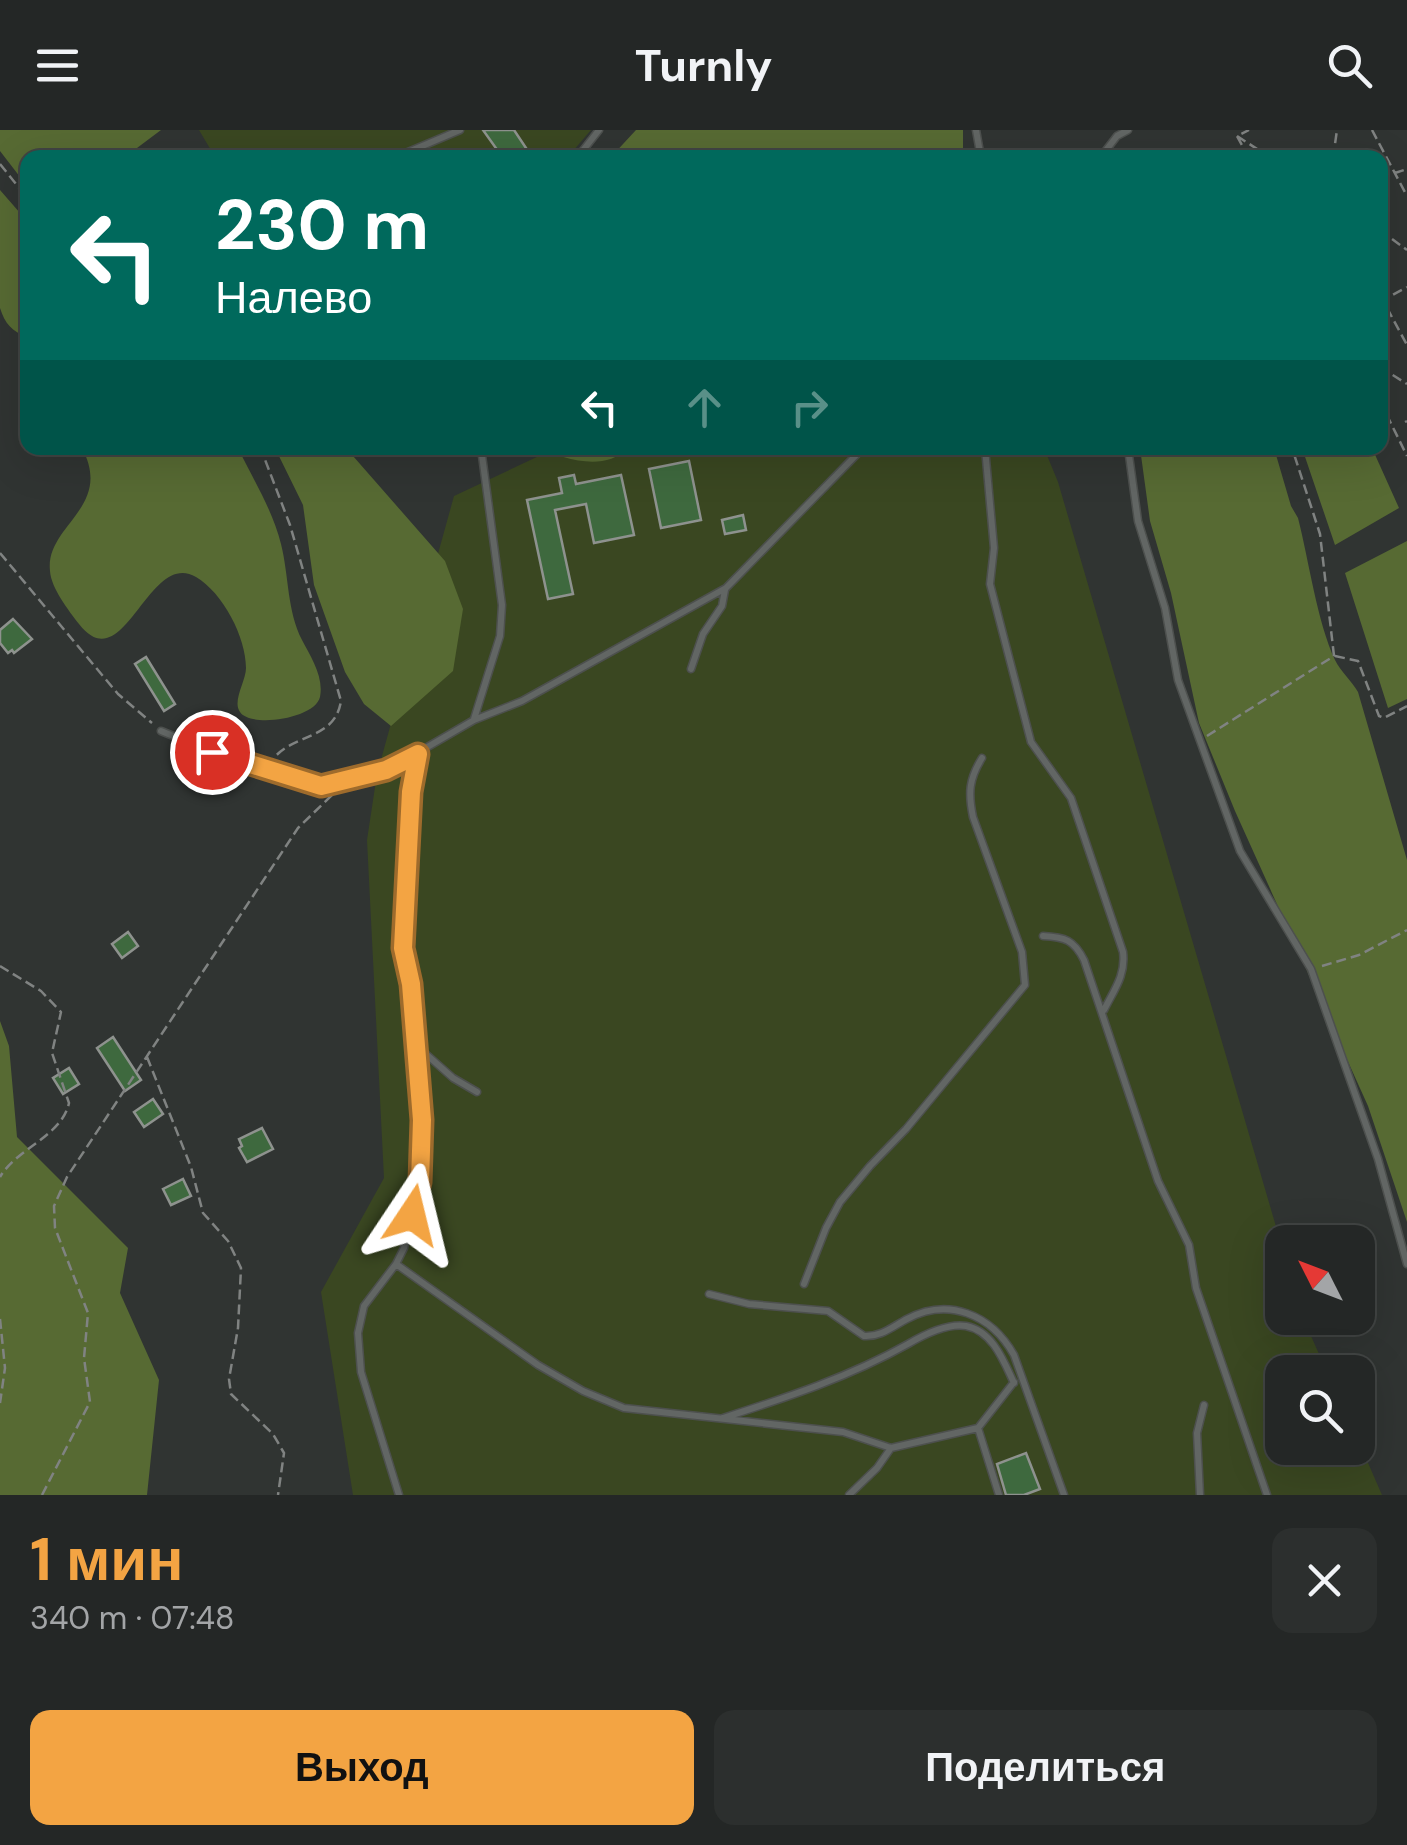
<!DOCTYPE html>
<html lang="ru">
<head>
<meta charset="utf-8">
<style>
  :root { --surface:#242726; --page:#2c2f2e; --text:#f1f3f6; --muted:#a3a5a7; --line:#414443; --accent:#f3a443 }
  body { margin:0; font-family:"DM Sans",sans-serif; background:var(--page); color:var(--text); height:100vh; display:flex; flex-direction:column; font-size:38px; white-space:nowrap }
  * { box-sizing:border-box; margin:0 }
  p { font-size:32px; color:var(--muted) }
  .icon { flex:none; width:55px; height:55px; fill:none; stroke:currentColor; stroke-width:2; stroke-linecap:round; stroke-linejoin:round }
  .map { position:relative; height:1365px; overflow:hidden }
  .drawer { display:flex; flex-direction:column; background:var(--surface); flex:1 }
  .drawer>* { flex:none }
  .hud { position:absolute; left:20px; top:20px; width:1368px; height:305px; border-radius:20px; box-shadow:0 10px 40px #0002,0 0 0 2px var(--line); background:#00695c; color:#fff; overflow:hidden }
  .needle { width:65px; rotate:312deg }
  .fabs { position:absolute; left:1265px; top:1095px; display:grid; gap:20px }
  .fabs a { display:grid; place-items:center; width:110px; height:110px; border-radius:20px; background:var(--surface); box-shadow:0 10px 40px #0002,0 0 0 2px var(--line); font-size:50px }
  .pin { position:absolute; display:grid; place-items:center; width:85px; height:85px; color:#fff; margin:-42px; border:5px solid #fff; border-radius:50%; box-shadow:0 2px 10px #0007 }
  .me { position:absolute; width:110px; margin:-55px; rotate:10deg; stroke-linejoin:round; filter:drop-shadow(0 0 8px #0008) }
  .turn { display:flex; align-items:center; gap:35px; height:210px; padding:0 30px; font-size:45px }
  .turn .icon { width:130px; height:130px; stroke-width:2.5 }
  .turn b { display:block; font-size:70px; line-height:85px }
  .lanes { display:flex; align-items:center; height:95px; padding:0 30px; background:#0003; justify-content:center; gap:50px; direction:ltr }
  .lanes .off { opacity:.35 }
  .round { display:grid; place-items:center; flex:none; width:105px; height:105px; border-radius:20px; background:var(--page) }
  .overview { display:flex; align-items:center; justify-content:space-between; height:170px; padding:0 30px }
  h1 { font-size:60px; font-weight:700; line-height:75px; color:var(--accent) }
  .action { display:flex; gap:20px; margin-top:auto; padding:20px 30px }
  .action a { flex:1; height:115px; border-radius:20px; background:var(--accent); color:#111; font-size:40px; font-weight:700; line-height:115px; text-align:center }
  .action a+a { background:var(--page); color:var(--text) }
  header { display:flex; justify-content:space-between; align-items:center; height:130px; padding:0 30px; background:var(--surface); font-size:45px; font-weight:700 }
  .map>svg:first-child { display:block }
</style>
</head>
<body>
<header><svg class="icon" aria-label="menu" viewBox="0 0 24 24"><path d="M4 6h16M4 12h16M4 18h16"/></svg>Turnly<svg class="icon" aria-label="search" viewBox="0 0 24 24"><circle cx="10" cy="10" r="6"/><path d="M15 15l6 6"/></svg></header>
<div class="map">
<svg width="1407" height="1365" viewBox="0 0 1407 1365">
  <rect width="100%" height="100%" fill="#303432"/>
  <path fill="#3a4721" d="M199,0H591L567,28L215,27Z
    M556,318H1044L1058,352L1282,1117V1188H1303L1327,1242H1282V1318H1358V1310L1382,1365H353L321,1162L384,1048L367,710L377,644L454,366Z"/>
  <path fill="#576a33" d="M0,0H161L125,27L28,28L27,56L0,21Z
    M636,0H963V27H611Z
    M0,60L27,91V207C12,201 5,194 0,178Z
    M82,318H238C253,349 273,381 281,414C289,446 287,481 302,510C311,527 324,547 320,567C315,589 250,598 240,582C232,571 246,551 246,538C246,507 223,463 196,447C148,419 124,552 79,494C69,481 51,458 50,441C45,395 114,378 82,318Z
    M275,318H346L445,431L463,479L453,541L391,596L364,574L345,542L314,455L303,375Z
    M535,318H628C603,343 565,328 535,318Z
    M1140,318H1274L1291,376L1298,388C1309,431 1317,491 1335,530C1340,541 1352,551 1358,562L1407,730V1092L1368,976L1235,681L1199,593L1171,463L1150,391Z
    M1302,318H1372L1399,378L1335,415Z
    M1407,411V569L1388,578L1345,443Z
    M0,891L9,916L17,1007L128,1118L120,1163L159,1250L147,1365H0Z"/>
  <path fill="#3e693e" stroke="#8e928e" stroke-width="2.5" d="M483,0H514L528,21L518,28H503Z
    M689,331L701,390L661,398L649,339Z
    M574,345L576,354L621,345L634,405L594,413L586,374L555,380L573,464L548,469L527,370L562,363L559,348Z
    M743,385L746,400L725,404L722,390Z
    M13,489L32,509L14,523L12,520L8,523L0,513V500Z
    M146,527L175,574L164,581L135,534Z
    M128,802L138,816L122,828L112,814Z
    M113,907L141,950L125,961L97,918Z
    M69,938L79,954L63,964L53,948Z
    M153,969L163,984L144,997L134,982Z
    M262,998L273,1019L247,1032L239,1018L242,1016L239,1009Z
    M183,1049L191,1066L171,1075L163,1059Z
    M1026,1323L1040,1359L1024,1365H1006L997,1334Z"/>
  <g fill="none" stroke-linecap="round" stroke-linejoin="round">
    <defs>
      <path id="service" d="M976,0L981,28
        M394,28L460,0
        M577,28L599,0
        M1100,28L1117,6L1128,0
        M985,318L994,418L990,454L1031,612L1071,668L1123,822C1126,845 1114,860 1104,880
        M1128,318L1138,391L1165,478L1178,550L1240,721L1311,839L1378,1029L1407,1134
        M691,539L703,504L722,476L725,460
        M474,589L500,506L502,475L481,318
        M161,601L237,632L321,656L386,641L474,590L522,571L726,458L863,318
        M1043,806C1065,807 1074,810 1084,830L1158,1051L1189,1115L1196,1158L1267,1365
        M418,917L453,948L477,962
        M396,1134L538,1235L583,1261L624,1278L843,1302L891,1318L978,1298L999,1365
        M804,1154L826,1098L840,1072L870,1036L906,999L1025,855L1022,822L973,687C968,663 969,649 982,628
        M709,1164L749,1174L828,1181L864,1206C881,1207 892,1197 907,1189C948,1167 991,1184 1014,1225L1064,1365
        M723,1288C788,1267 849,1247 908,1214C925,1204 947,1193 966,1196C993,1201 1004,1232 1014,1253
        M978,1298L1014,1252
        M399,1365L361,1242L358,1203L364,1176L396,1134L404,1118L420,1052L422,990L411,855L403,818L411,662L418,626
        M849,1365L877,1338L891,1318
        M1200,1365L1197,1303L1204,1275"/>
    </defs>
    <use href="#service" stroke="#4d504e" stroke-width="9"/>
    <path stroke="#808382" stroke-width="2.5" stroke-dasharray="10 5" stroke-linecap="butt" d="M1372,0L1407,66
      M1237,6L1271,28
      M1249,28L1237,6L1249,0
      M1333,28L1337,0
      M0,34L28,69
      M1380,48L1407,39
      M1380,100L1407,120
      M1380,165L1407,215
      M1380,172L1407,157
      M1380,237L1407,254
      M1380,271L1407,326
      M1405,292L1407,291
      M257,318L264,327L290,395L341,571C335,610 294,603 273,629
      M0,423L118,564L152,593
      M1335,526L1358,531L1379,586L1384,588L1407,576
      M1207,606L1334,526L1320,404L1292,318
      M0,836L41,861L61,882L52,923L69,973C62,1006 17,1018 0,1047
      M1322,836L1359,825L1407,800
      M147,927L191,1037L203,1083L228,1111L241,1138L238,1198L229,1249L231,1264L273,1304L284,1323L278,1365
      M0,1189L5,1238L0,1273
      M42,1365L90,1272L84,1228L88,1183L55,1098L54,1076L67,1047L298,698L333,664"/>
    <use href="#service" stroke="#626664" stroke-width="6"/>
  </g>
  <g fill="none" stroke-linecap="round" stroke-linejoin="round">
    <defs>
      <path id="route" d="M212,622L321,656L386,640L418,624L411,662L403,818L411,854L422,990L420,1052L412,1085"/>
    </defs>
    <use href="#route" stroke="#9e6b2c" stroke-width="25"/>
    <use href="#route" stroke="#f3a443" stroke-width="18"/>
  </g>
</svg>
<div class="fabs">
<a><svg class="needle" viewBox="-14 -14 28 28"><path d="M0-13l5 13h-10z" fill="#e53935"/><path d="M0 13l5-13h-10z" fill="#a3a5a7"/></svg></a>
<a><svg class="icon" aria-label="search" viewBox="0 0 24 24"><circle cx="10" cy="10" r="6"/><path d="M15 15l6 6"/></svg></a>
</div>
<div class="pin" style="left:212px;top:622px;background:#d93025"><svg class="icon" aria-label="arrive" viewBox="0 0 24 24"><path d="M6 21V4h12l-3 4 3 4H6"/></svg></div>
<svg class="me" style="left:412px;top:1085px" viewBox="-20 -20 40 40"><path d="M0-17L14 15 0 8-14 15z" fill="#f3a443" stroke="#fff" stroke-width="4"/></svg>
<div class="hud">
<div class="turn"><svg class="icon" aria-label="left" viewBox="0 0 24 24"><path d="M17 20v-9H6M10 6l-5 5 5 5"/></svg><div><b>230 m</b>Налево</div></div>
<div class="lanes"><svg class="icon" aria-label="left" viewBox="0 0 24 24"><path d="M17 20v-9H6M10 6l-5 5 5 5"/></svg><svg class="icon off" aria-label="ahead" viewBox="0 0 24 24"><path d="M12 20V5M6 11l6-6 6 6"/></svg><svg class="icon off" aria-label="right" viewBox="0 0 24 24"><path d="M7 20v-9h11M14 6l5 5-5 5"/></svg></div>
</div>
</div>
<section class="drawer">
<div class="overview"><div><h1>1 мин</h1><p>340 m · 07:48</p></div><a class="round"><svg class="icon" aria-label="close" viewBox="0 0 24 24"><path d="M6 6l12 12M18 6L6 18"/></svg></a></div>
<div class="action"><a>Выход</a><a>Поделиться</a></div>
</section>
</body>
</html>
